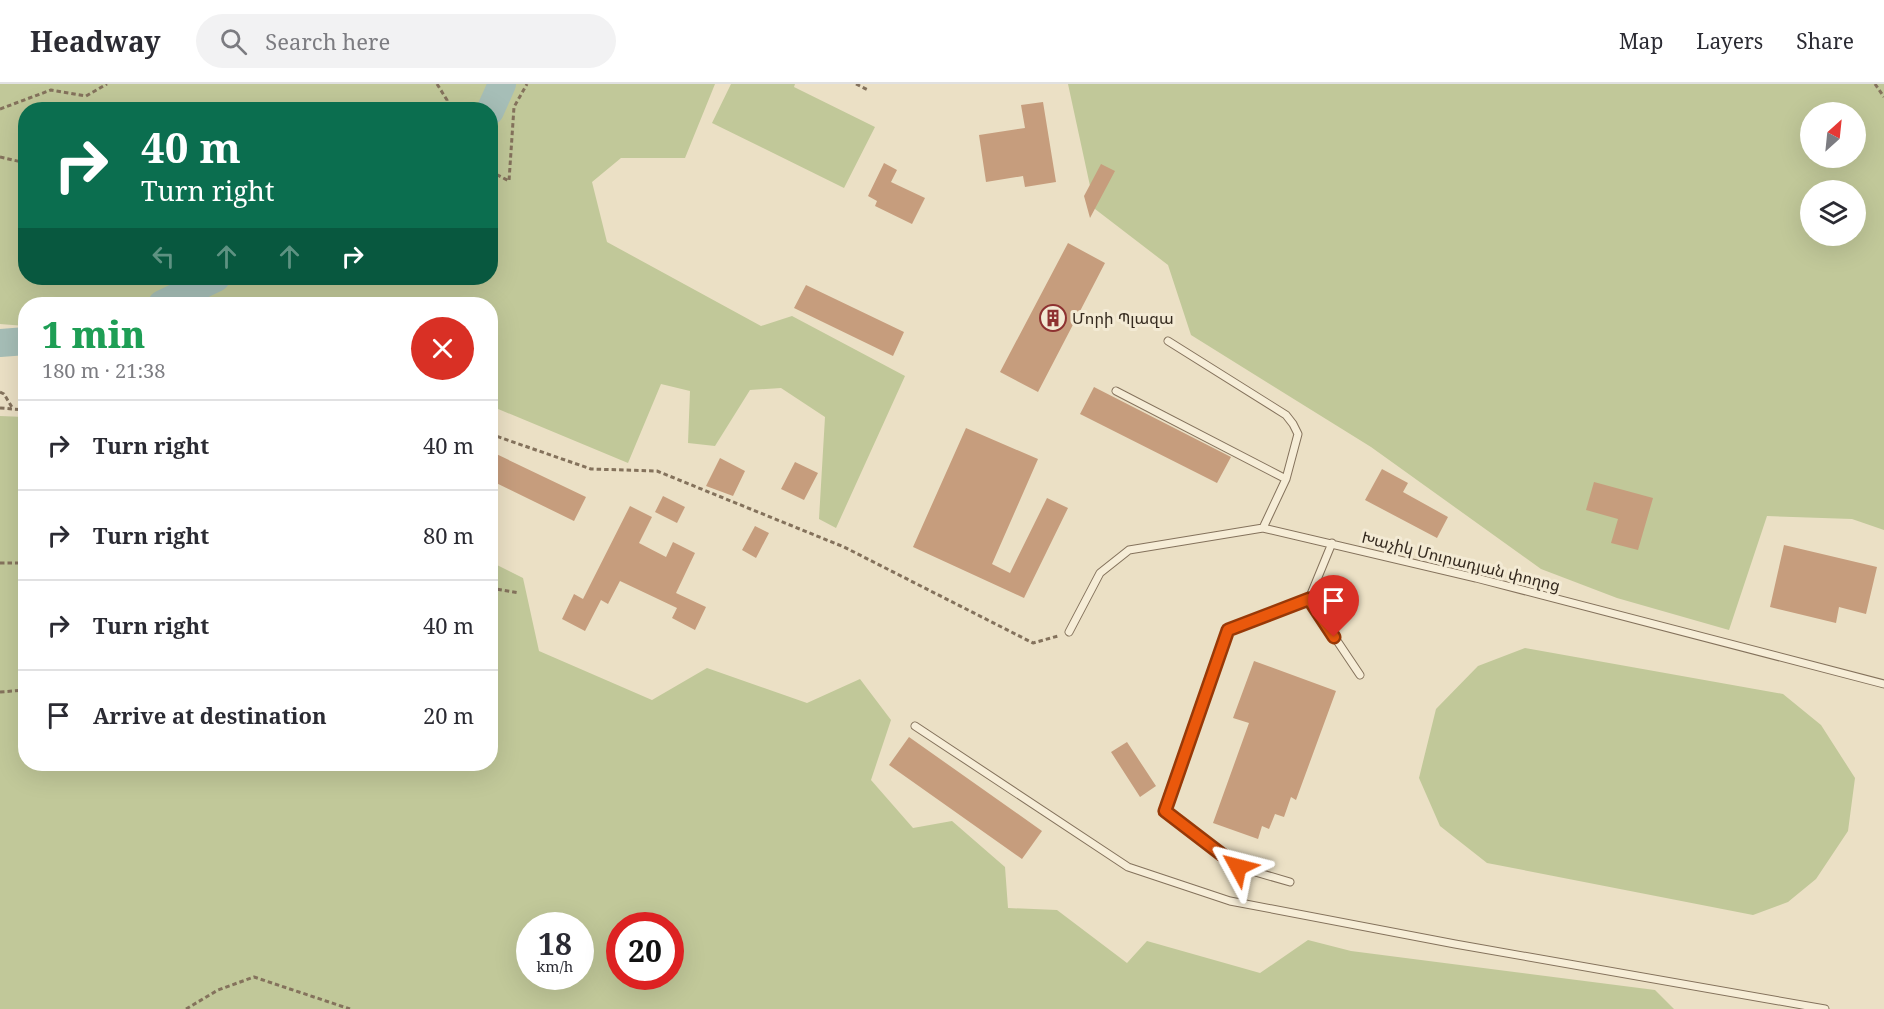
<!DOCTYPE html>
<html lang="en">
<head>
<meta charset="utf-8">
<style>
  :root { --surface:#fff; --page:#f2f2f3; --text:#2b2b33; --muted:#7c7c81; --line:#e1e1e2 }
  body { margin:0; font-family:"Noto Serif","Noto Sans Armenian",serif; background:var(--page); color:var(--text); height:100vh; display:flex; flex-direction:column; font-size:22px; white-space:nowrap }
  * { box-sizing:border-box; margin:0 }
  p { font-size:20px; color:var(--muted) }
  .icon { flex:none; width:33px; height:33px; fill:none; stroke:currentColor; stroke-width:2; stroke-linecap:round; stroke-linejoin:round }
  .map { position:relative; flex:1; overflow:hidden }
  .panel { position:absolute; left:18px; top:213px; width:480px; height:474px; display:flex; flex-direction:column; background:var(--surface); border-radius:24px; box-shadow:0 6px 24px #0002 }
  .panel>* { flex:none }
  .hud { position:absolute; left:18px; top:18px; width:480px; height:183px; border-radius:24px; box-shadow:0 6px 24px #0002; background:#0b6e4f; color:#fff; overflow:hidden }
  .needle { width:39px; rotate:27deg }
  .tools { position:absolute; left:1800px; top:18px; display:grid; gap:12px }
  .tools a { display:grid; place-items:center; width:66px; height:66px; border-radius:50%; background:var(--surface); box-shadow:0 6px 24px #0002; font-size:30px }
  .speed { position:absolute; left:516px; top:828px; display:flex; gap:12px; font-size:30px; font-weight:700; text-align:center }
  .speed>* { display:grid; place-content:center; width:78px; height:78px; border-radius:50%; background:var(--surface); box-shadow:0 6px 24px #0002; line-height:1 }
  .speed small { font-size:15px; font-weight:400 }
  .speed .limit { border:9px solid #d22; background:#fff; color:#111 }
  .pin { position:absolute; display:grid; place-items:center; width:51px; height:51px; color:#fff; margin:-62px -26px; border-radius:50% 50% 50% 0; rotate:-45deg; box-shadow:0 0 6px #0007 }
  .pin .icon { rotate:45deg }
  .me { position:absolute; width:66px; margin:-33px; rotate:308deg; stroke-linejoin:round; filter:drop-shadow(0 0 4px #0008) }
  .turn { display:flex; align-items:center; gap:21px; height:126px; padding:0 24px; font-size:27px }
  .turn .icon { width:78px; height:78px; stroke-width:2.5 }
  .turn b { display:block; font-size:42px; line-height:51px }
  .lanes { display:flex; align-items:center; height:57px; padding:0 24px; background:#0003; justify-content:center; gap:30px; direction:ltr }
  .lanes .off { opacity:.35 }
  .round { display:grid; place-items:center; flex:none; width:63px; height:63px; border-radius:32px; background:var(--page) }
  .summary { display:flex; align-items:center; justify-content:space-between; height:102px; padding:0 24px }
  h1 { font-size:36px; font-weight:800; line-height:45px; color:#1e9e55 }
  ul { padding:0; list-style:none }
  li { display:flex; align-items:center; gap:18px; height:90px; padding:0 24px; border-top:2px solid var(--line) }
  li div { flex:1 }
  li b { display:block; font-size:22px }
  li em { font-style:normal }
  header { display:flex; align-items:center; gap:36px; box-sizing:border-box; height:84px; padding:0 30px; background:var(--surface); border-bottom:2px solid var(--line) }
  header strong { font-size:28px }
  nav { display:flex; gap:33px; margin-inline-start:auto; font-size:21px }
  .search { width:420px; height:54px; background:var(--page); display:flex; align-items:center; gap:15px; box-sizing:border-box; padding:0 21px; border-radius:33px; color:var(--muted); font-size:22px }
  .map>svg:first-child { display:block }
</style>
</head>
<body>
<header>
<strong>Headway</strong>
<div class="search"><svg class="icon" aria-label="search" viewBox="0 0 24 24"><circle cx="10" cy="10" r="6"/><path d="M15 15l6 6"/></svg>Search here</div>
<nav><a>Map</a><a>Layers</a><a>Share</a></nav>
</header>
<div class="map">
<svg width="1884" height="925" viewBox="0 0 1884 925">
  <rect width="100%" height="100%" fill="#ebe0c5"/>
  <path fill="#c1c899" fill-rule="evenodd" d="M0,0H715L685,74H621L592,98L607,158L761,242L792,232L905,292L836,444L819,435L825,333L781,304L750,306L715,362L688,359L690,307L661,300L628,379L491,322L490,220H26L25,242L0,240ZM26,26H490V194H26Z
    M731,0H795L794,3L875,43L844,104L712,39Z
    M1068,0H1884V446L1852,435L1767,432L1729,546L1617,514L1541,485L1371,363L1191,251L1168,181L1095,125ZM1810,28H1856V74H1810ZM1810,106H1856V152H1810Z
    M0,332L25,333L26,680H490L491,478L523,494L539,567L652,616L707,584L807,619L860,595L891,636L871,696L913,744L952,737L1005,783L1008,824L1057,826L1127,879L1147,857L1260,889L1308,856L1351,867L1655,906L1674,925H0ZM530,842H580V892H530ZM620,842H670V892H620Z
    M1525,564L1783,610L1821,641L1855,694L1848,747L1816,795L1788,818L1753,831L1487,779L1440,742L1419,694L1436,625L1478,582Z"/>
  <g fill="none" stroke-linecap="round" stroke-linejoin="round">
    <path stroke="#a6beb7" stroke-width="28" d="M490,27L502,0
      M162,220L216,194
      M0,259L26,257"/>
  </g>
  <path fill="#c69d7d" d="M1043,18L1056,98L1025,103L1023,92L986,98L979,51L1025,44L1021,21Z
    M884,79L897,86L891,98L925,114L912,140L875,122L877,117L868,112Z
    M1101,80L1115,87L1090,134L1084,112Z
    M1068,159L1105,179L1038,308L1000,288Z
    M806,201L904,248L893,272L794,224Z
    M1094,303L1231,373L1217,399L1080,330Z
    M966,344L1038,375L992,480L1010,489L1047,414L1068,424L1024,514L913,463Z
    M490,367L586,413L574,437L490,396Z
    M720,374L745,387L733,412L706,402Z
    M795,378L818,389L804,416L781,405Z
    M1382,385L1408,399L1403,408L1448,433L1437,454L1365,416Z
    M1594,398L1653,414L1638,466L1611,459L1618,435L1586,426Z
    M663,412L685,423L677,439L655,428Z
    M630,422L652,433L639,459L666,473L673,458L695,469L676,509L706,523L695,546L672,534L677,524L620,497L608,520L601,516L585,547L562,535L574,510L583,515Z
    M755,442L769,449L756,474L742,466Z
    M1784,461L1877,483L1866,530L1839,523L1836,539L1770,523Z
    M1254,577L1336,607L1296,716L1291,713L1284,733L1275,730L1269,745L1262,742L1258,755L1213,739L1249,639L1233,634Z
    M909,653L1042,747L1022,775L889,681Z
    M1127,658L1156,702L1140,713L1111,668Z"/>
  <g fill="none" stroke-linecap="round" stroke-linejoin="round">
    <defs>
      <path id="service" d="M1168,257L1286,331L1293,340L1298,350L1286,395L1263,444
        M1116,307L1286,395
        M1309,515L1360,591
        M1069,548L1100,489L1129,466L1263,444L1476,494L1884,600
        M915,642L1128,783L1230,817L1455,860L1825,925
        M1290,798L1238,783L1165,727L1228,546L1309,515L1332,459"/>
    </defs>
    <use href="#service" stroke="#84725c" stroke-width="9"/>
    <path stroke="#84725c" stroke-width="3" stroke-dasharray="4.5 3" stroke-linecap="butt" d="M437,0L447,16V26
      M856,0L868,6
      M1875,0L1884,13
      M0,25L51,6L86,12L107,0
      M0,73L26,79
      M490,87L509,97L514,23L527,0
      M0,308L4,310L13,325
      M0,324L26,326
      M490,350L591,385L657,387L844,463L1033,559L1058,552
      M0,479H26
      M490,504L519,509
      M0,608L26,606
      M186,925L218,906L254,893L350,925"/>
    <use href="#service" stroke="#f6edd7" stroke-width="7"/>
  </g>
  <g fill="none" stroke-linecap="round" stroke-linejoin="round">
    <defs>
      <path id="route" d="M1238,783L1165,727L1228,546L1309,515L1334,553"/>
    </defs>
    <use href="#route" stroke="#983908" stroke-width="15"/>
    <use href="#route" stroke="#ea580c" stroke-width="10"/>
  </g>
  <defs>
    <symbol id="building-ring" viewBox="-11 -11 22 22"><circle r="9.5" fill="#f3ead4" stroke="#8e3231" stroke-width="1.5"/><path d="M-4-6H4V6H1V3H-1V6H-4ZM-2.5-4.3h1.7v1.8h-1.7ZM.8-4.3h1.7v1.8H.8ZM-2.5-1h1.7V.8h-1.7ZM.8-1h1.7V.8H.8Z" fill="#8e3231"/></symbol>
  </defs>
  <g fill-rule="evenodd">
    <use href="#building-ring" x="1038" y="219" width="30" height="30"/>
  </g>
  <g text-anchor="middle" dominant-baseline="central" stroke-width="6" stroke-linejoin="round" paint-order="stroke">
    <g font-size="16" fill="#352a1f" stroke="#f3ead4" text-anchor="start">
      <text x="1072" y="234">Մորի Պլազա</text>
    </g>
    <g font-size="16" fill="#352a1f" stroke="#f3ead4">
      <text transform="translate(1461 477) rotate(14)">Խաչիկ Մուրադյան փողոց</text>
    </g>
  </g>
</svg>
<div class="tools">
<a><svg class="needle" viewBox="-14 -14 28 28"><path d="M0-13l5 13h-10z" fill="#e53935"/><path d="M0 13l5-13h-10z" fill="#7c7c81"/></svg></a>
<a><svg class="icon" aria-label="layers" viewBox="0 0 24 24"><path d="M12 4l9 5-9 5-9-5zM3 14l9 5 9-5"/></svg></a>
</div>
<div class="speed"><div>18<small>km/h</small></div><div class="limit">20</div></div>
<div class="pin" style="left:1334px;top:553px;background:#d93025"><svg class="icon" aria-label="arrive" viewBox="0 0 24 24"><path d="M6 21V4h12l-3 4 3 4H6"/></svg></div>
<svg class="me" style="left:1238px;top:783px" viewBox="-20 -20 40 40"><path d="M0-17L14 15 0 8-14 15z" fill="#ea580c" stroke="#fff" stroke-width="4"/></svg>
<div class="hud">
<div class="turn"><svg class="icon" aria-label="right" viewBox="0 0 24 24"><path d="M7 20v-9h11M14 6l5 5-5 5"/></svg><div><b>40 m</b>Turn right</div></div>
<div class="lanes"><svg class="icon off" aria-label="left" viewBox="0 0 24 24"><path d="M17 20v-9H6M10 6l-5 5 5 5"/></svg><svg class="icon off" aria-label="ahead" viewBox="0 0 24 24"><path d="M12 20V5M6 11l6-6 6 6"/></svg><svg class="icon off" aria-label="ahead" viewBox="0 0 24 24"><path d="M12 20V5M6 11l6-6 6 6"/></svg><svg class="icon" aria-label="right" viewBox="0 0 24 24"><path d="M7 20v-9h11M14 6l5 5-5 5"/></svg></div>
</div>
<section class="panel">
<div class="summary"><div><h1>1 min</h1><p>180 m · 21:38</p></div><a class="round" style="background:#d93025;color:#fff"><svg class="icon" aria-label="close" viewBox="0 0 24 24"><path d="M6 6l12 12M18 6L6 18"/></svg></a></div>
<ul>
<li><svg class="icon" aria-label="right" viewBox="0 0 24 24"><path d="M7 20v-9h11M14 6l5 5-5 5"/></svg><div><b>Turn right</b></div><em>40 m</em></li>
<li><svg class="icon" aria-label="right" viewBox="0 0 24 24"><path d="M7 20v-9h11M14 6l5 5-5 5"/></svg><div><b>Turn right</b></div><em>80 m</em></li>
<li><svg class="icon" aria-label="right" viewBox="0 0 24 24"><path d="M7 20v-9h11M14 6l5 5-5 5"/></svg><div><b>Turn right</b></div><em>40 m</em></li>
<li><svg class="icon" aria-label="arrive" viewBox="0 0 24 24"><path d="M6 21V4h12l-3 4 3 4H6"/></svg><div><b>Arrive at destination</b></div><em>20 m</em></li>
</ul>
</section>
</div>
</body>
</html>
